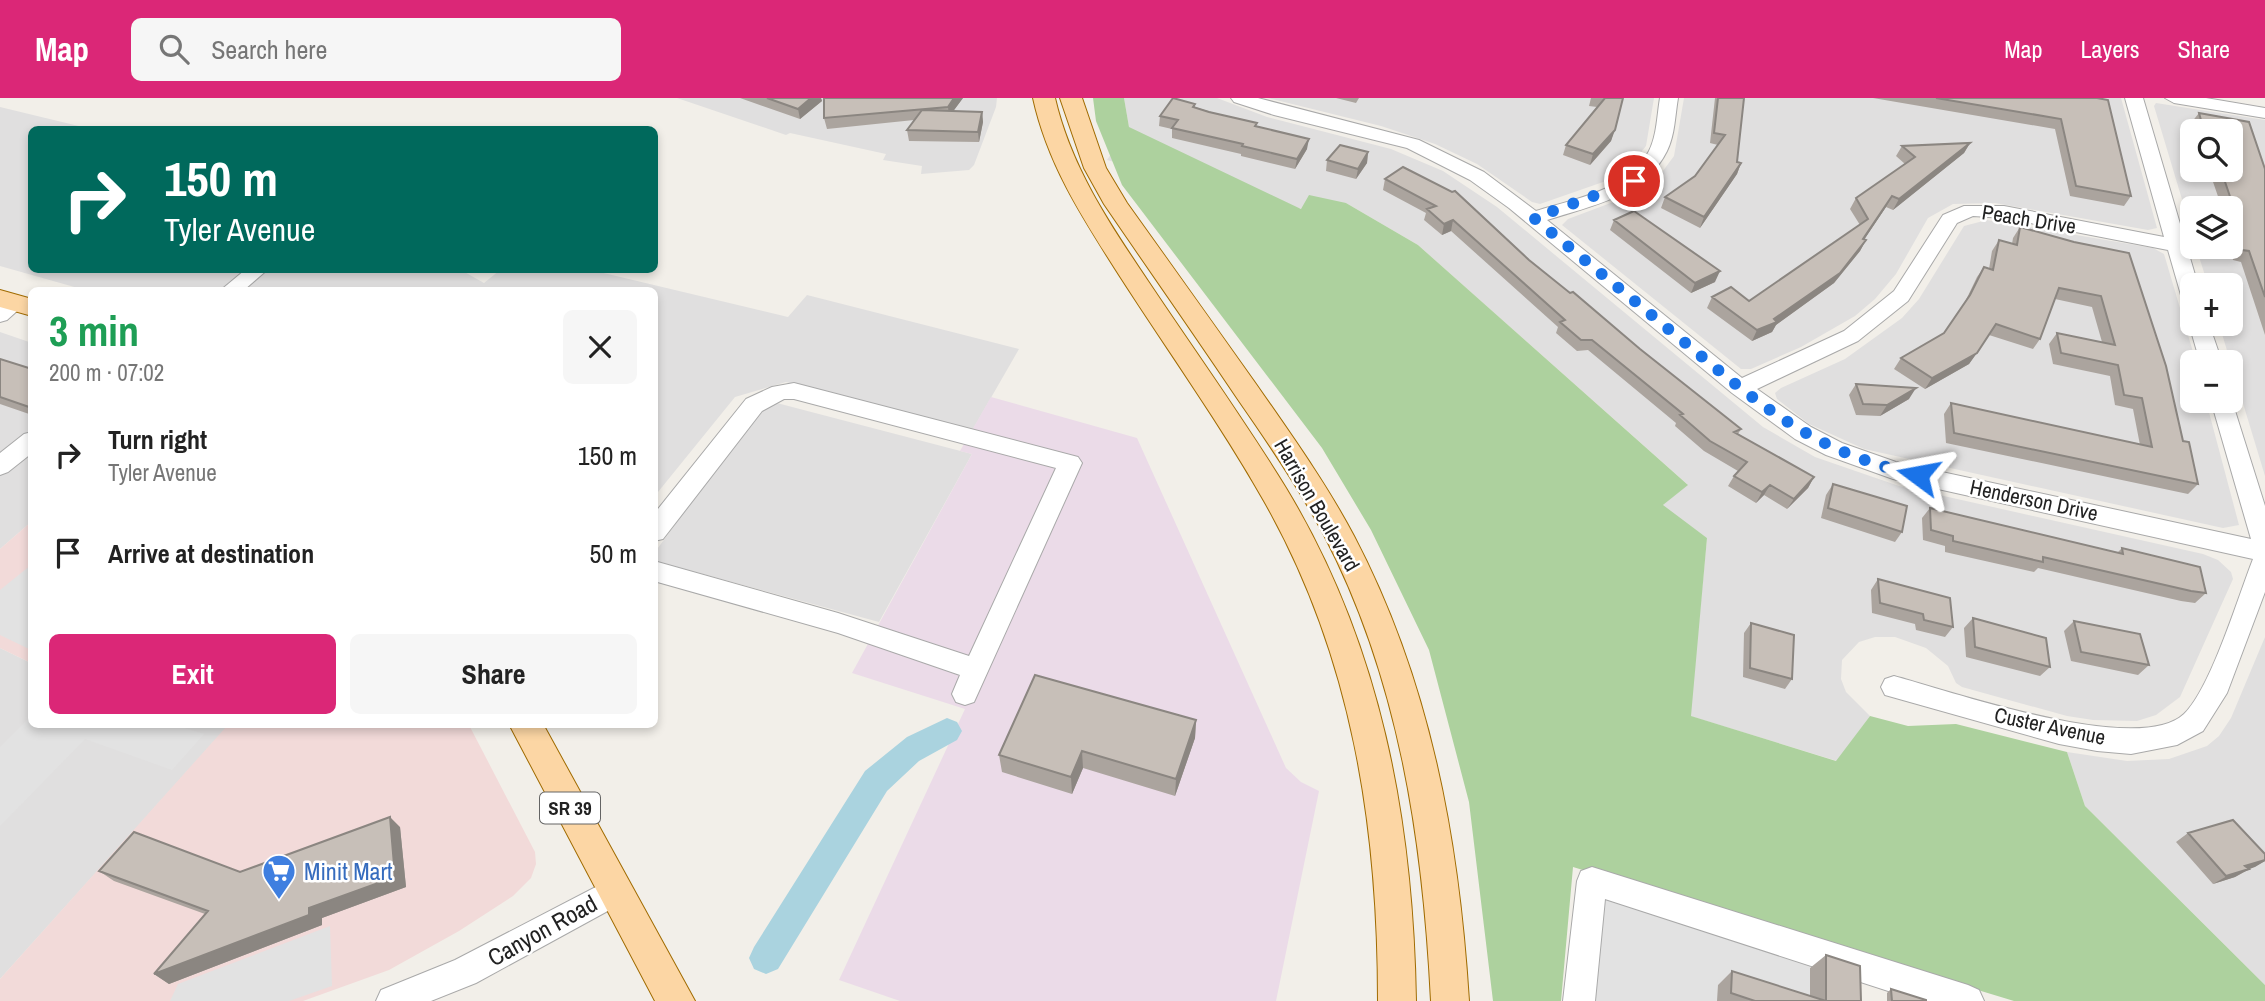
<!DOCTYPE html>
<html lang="en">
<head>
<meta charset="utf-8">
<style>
  :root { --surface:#fff; --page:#f6f6f6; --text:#222; --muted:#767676; --accent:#db2777 }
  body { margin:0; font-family:"Archivo Narrow",sans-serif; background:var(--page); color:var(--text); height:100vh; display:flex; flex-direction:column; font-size:26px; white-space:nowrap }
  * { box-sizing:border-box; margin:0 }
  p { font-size:23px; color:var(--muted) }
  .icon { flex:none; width:38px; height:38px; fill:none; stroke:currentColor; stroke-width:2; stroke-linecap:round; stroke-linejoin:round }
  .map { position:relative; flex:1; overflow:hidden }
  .panel { position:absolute; left:28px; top:189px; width:630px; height:441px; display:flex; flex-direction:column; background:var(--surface); border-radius:10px; box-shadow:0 4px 10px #0003 }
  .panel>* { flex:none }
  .banner { position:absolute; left:28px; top:28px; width:630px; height:147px; border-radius:10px; box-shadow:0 4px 10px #0003; background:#00695c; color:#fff; overflow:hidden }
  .buttons { position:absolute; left:2180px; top:21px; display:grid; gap:14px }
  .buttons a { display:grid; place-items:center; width:63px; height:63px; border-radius:10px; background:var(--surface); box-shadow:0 4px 10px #0003; font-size:35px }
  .pin { position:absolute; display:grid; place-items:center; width:60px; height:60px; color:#fff; margin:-30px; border:4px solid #fff; border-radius:50%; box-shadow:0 2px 7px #0007 }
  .me { position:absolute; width:77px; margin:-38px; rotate:283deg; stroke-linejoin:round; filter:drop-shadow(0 0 5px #0008) }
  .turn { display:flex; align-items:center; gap:24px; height:147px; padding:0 21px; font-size:32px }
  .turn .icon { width:91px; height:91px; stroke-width:2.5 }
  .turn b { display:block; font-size:49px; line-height:60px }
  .round { display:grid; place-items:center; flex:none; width:74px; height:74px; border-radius:10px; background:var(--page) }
  .headline { display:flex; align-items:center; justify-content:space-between; height:119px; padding:0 21px }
  h1 { font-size:42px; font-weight:700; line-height:52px; color:#1e9e55 }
  .button { display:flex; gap:14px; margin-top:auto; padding:14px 21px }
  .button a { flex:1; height:80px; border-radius:10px; background:var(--accent); color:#fff; font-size:28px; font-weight:700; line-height:80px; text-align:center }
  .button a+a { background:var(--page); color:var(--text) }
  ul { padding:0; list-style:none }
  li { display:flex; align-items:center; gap:21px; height:98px; padding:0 21px }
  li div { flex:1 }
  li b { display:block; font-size:26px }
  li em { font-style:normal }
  header { display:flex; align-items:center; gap:42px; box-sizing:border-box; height:98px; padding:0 35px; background:var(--accent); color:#fff }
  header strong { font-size:33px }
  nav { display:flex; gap:38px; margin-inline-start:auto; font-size:24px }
  .search { width:490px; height:63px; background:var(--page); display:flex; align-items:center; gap:18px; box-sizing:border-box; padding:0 24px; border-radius:10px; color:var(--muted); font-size:26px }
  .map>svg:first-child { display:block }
</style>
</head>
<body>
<header>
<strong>Map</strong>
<div class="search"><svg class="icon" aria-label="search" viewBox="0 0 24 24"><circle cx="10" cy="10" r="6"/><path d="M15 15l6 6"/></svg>Search here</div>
<nav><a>Map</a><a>Layers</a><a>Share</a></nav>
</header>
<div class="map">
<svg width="2265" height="903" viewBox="0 0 2265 903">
  <rect width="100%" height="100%" fill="#f2efe9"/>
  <path fill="#e0dfdf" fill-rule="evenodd" d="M677,0H997L996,9L974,67L969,72L921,76L922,68L883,62L886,56L790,35L786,37Z
    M1124,0H1217L1267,19L1391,51L1443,73L1497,109L1763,329L1815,359L1899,388L2203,456L2218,462L2231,474L2233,481L2180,599L2156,617L2137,623L2093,622L2067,618L1962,589L1956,585L1948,568L1926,550L1895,539H1875L1859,544L1842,562L1841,581L1846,594L1870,618L1837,663L1690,618L1707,440L1662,408L1687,386L1418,147L1346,105L1302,111L1107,62L1129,29Z
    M1268,0H1654L1646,48L1624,75L1606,83L1540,106L1532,104L1477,66L1435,46L1381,28Z
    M1684,0H2121L2157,130L2148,132L1995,105L1953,106L1928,120L1896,176L1875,201L1855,218L1801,249L1751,271H1741L1562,127L1568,121L1624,100L1657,81L1674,58Z
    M2156,5L2265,22V378L2219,226H2231V187H2208L2196,149H2231V110H2193V138L2154,8ZM2193,33H2231V72H2193Z
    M0,9L91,31L32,32V172H461L484,185L500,172H591L788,219L807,197L1019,251L973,331L786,284L735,299L658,394L654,393V192H85L0,168Z
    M1987,122L2153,150L2164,156L2196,264H2193V303H2206L2239,427L2223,430L1864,351L1809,326L1777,301L1775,295L1781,290L1845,261L1902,220L1919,201L1964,128Z
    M0,234L32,245L31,424L0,451Z
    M773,304L972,356L879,524L655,463V454L755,317Z
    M2265,539V887L2085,708L2067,654L2127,663L2169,661L2207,648L2219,638L2231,620Z
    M0,550L31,565L32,626L227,629L0,881Z"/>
  <path fill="#f2dad9" d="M31,424V565L0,550V451Z
    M220,627H469L535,754L536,766L531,780L513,798L459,833L389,872L303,903H0V881L226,629Z"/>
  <path fill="#ebdbe8" d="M991,299L1137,340L1286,670L1301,684L1319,693L1276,903H900L839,882L965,611L852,575L972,356L960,353Z"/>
  <path fill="#add19e" d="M1093,0H1124L1129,29L1301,111L1309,97L1346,105L1418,147L1688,387L1663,407L1707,440L1691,618L1836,663L1870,618L1908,628L1956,626L2067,654L2085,708L2265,887V903H2014L1573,769L1561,903H1493L1469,704L1429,552L1371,432L1322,350L1122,87L1096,23Z"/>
  <path fill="#e2e2e2" d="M31,467V552L0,537V492Z
    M31,618L32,626L175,627L204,636L172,672L85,641L0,728V649Z
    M1600,790L1810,853V903H1587Z
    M330,828L332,888L289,903H170L178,886Z"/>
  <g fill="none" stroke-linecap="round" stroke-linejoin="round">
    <path fill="#aad3df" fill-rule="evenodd" d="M947,620L957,624L962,633L957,642L919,663L887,693L778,871L766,876L754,871L749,860L754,849L865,673L907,639Z"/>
    <defs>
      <path id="minor" d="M1231,0H1258L1419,42L1484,74L1536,113C1574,101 1629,92 1649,53C1657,37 1657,17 1660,0H1678C1675,17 1675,37 1667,53C1645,98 1591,108 1547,122L1742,280L1844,233L1894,193L1943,117L1964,108H2004L2164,139L2125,0H2143L2198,187H2193V211L2186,209L2183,204L2168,152L2004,120L1973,118L1957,125L1908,203L1858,243L1757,291L1811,329L1842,345L1896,364L2251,441L2211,303H2231V300L2265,408V494L2227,595L2203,633L2177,647L2131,656L2097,653L2059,646L1885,597L1881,589L1885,581L1894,578C1950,593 2139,659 2184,616C2211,590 2238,499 2253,461L1893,381L1826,357L1795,341L1732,295L1509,110L1470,82L1407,50L1274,17L1234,4Z
        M2165,0H2206L2265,10V20L2174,5Z
        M245,172H267L244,192H221Z
        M16,198L23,200L26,205L7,222L0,224V207Z
        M2192,221L2193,226H2209L2222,264H2200L2189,226Z
        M794,285L1078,359L1082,365L974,604L965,607L956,604L952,596L960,577L838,535L654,483V463L838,515L969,558L1056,370L794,301H784L762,313L663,441L654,443V416L746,301L772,289Z
        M32,334V355L8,374L0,377V355L24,336Z
        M1592,769L1968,887L1979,892L1984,903H1919L1605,801L1595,903H1563L1577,783L1581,773Z
        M615,779L626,783L630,793L626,803L476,885L431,903H376L381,892L455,862Z"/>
      <path id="major" d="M1033,0H1055C1071,69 1109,125 1148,183C1194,252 1243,320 1286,390C1381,547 1413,722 1416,903H1378C1378,727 1352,558 1264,403C1221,327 1168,253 1121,180C1084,122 1048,68 1033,0Z
        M1060,0H1082L1106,70L1127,105C1170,165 1213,225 1256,286C1290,335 1326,385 1354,438C1430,583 1459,741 1469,903H1431C1423,742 1399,581 1324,437C1299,390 1269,346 1239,303C1195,237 1149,172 1104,106L1084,70Z
        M0,192L32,201V218L0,209Z
        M509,626H543L695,903H655Z"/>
    </defs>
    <use href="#minor" stroke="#a9a9a9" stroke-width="2"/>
    <use href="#major" stroke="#a06b00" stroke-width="2"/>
    <use href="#minor" fill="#fff" fill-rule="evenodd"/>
    <use href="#major" fill="#fcd6a4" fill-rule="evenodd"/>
  </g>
  <path fill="#aba49e" d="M740,0H821L822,3L800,21Z
    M963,0L953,13L982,14L983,24L979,44L909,43L907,32L914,22L827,31L824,20Z
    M1336,0H1359L1356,5Z
    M1591,0H1623L1611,43L1590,67L1563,57L1566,47L1597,9L1589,8Z
    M1715,0H1744L1737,64L1741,65L1737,76L1700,130L1661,110L1665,99L1695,78L1718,47L1710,45Z
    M1873,0H2097L2131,98L2124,108L2070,98L2055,31Z
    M1195,6V9L1257,28L1307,51L1295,71L1241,58V56L1172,40V31L1159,28L1160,18Z
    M2199,15L2249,24L2265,71V237L2241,164L2233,162L2229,149H2231V110H2222L2212,81L2207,80L2205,72H2231V33H2193L2191,25Z
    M1970,45L1964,55L1893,112L1886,109L1864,142H1866L1860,153L1834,185L1776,227L1772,234L1752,243L1707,210L1712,199L1749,203L1860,127L1850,111L1856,100L1905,66L1896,58L1902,48Z
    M1368,54L1367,65L1356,81L1326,73L1327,62Z
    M1403,69L1529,162L1640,251L1741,331L1738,336L1814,379L1808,390L1787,411L1764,397L1756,405L1728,388L1734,378L1738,373L1704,353L1675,328L1676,325L1588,252L1577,253L1556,235L1558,229L1451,133L1442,137L1424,122L1426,115L1383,92L1385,81Z
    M1614,122L1715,184L1691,195L1610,132Z
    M2020,129L2074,144L2183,343L2198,386L2188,396L1946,345L1944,316L1951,305L2140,347L2133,311L2115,307L2110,278L2053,266L2049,246L2057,235L2102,244L2092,209L2055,201L2040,241L2033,251L1989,237L1969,266L1925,291L1894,271L1901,260L1944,235L1964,206L1977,179L1984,169L1989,171L1992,153L1999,142L2012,146L2013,140Z
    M0,261L32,271V317L0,306Z
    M1856,286L1909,301L1880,318L1856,317L1849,297Z
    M1833,386L1902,434L1895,444L1821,420L1826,397Z
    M1930,410L2117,455L2122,450L2206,495L2195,505L2181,503L2038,470L2034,474L1945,454V448L1923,442L1922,420Z
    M1878,481L1953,529L1945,539L1916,532L1915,526L1872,515L1871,492Z
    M1973,520L2050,569L2040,578L1966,559L1964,530Z
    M2074,523L2149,567L2138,577L2071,563L2064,533Z
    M1751,525L1792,581L1785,591L1743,579L1744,535Z
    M1196,622L1195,640L1175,698L1083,670L1072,696L1002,674L999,657Z
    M400,729L406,789L322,820V827L169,886L154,876L205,816L114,783L99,773L240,774Z
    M2188,735L2265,756V763L2235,779L2213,786L2176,744Z
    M1826,857L1861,903H1717L1718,887L1732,873L1810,898V870Z
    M1891,891L1926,903H1887V895Z"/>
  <path fill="#8b8681" d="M811,0H821L822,3L800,21L798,11Z
    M954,0H963L949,19L948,9Z
    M982,14L983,24L979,44L978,34Z
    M1615,32L1611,43L1590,67L1593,56Z
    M1309,41L1307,51L1295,71L1297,61Z
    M1970,45L1964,55L1893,112L1899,101Z
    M1368,54L1367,65L1356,81L1358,71Z
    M1741,65L1737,76L1700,130L1704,119Z
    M1892,98L1886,109L1857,152L1863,141Z
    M1453,122L1451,133L1442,137L1444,126Z
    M1866,142L1860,153L1834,185L1776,227L1772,234L1752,243L1757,232L1774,221Z
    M1720,173L1715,184L1691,195L1695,185Z
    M1977,255L1969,266L1925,291L1932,280Z
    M1916,290L1909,301L1880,318L1887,307Z
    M1814,379L1808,390L1787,411L1794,401Z
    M1770,387L1764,397L1756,405L1762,394Z
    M1196,622L1195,640L1175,698L1176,681Z
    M1082,653L1083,670L1072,696L1071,679Z
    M390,719L400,729L406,789L322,820V827L169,886L154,876L309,810Z
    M2265,762V763L2255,769L2249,771L2235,779L2213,786L2245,768Z"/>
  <path fill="#c7bfb8" stroke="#8b8681" stroke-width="2" d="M767,0H811L798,11Z
    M824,0H954L948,9L824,20Z
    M1173,0L1195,6L1193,9L1209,14L1257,25L1255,28L1309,41L1297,61L1242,48L1243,46L1172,30L1178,22L1160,18Z
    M1605,0H1623L1615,32L1593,56L1566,47Z
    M1718,0H1744L1737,64L1741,65L1704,119L1665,99L1695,78L1725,37L1714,35Z
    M1936,0H2097L2108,2L2131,98L2076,88L2061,21Z
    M922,12L982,14L978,34L907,32Z
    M2199,15L2249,24L2265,71V199L2249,153L2242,152L2234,126L2240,128L2221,72H2231V33H2204Z
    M1970,45L1899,101L1892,98L1863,141L1866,142L1840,175L1774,221L1777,224L1757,232L1712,199L1731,189L1749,203L1868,121L1856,100L1915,59L1902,48Z
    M1340,47L1368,54L1358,71L1327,62Z
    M1403,69L1452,94L1455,93L1529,162L1570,195L1573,194L1640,251L1741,331L1734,334L1814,379L1794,401L1770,387L1762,394L1734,378L1747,364L1710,343L1680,317L1683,316L1592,242H1581L1560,224L1565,222L1453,122L1444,126L1427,111L1436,108L1385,81Z
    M1634,113L1720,173L1695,185L1614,122Z
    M2020,129L2074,144L2129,155L2166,268L2183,343L2189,344L2198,386L1954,335L1951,305L2152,349L2142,300L2124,297L2118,267L2061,255L2057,235L2115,247L2101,198L2059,190L2040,241L1996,226L1977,255L1932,280L1901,260L1944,235L1970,197L1984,169L1993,172L1999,142L2017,147Z
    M0,261L32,271V310L0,299Z
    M1856,286L1916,290L1887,307L1863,306Z
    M1833,386L1907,408L1902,434L1828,410Z
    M1930,410L2123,456L2122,450L2200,469L2206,495L2191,493L2043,459V464L1953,443V438L1931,432Z
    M1878,481L1950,500L1953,529L1924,522L1923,516L1880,505Z
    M1973,520L2046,540L2050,569L1975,549Z
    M2074,523L2140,536L2149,567L2081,554Z
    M1751,525L1794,537L1792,581L1750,570Z
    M1035,577L1196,622L1176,681L1082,653L1071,679L999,657Z
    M390,719L395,779L309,810V817L154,876L208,813L99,773L134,734L240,774Z
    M2233,722L2265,756V762L2245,768L2249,771L2226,778L2188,735Z
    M1826,857L1860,868L1861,903H1755L1731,895L1732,873L1826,903Z
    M1891,891L1926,902V903H1892Z"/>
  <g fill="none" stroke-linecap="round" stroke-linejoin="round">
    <path stroke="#1a73e8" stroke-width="12" stroke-dasharray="0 21.6" d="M1634,83L1534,120C1582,160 1630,199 1678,239C1758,305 1813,355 1918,377"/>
  </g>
  <defs>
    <symbol id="supermarket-pin" viewBox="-11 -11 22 30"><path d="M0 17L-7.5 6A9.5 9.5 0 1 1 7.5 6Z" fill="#3f7fe0" stroke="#fff"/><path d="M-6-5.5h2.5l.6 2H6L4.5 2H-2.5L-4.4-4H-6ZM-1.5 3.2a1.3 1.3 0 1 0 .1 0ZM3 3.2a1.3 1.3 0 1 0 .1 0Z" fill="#fff"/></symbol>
  </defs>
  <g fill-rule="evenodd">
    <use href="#supermarket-pin" x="260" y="754" width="38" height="52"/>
  </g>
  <g text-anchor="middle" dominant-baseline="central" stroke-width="5" stroke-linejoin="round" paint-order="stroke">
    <rect fill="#fff" stroke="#646464" stroke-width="2" x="540" y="694.5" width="60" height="31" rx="5"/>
    <g font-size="19" font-weight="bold" fill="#222">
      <text x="570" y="710">SR 39</text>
    </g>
    <g font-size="21" fill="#222" stroke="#fff">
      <text transform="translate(2029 121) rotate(9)">Peach Drive</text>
      <text transform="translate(2034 402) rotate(12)">Henderson Drive</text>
      <text transform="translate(1317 407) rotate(60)">Harrison Boulevard</text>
      <text transform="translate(2050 628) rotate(12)">Custer Avenue</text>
    </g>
    <g font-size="24" fill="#366cbe" stroke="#fff" text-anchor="start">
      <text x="304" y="773">Minit Mart</text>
    </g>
    <g font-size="24" fill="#222" stroke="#fff">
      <text transform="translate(542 832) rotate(-29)">Canyon Road</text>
    </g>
  </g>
</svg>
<div class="buttons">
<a><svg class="icon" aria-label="search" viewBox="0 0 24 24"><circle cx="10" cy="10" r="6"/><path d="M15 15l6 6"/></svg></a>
<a><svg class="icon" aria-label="layers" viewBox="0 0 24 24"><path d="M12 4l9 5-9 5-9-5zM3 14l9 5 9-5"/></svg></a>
<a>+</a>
<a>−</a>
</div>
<div class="pin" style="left:1634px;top:83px;background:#d93025"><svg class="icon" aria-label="arrive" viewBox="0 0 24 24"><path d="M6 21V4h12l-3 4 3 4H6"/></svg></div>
<svg class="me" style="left:1918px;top:377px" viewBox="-20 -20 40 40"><path d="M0-17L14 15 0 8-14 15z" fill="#1a73e8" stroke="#fff" stroke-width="4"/></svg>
<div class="banner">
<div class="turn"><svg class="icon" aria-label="right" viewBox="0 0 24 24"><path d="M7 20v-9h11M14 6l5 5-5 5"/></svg><div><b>150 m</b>Tyler Avenue</div></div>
</div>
<section class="panel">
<div class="headline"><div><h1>3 min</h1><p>200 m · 07:02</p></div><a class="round"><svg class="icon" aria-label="close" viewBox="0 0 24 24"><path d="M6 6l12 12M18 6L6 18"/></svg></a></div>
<ul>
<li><svg class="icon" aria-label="right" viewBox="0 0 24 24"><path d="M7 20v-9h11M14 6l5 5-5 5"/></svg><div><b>Turn right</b><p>Tyler Avenue</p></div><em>150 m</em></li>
<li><svg class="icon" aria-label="arrive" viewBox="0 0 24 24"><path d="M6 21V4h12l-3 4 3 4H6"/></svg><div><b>Arrive at destination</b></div><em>50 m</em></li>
</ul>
<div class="button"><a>Exit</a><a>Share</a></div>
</section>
</div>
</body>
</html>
